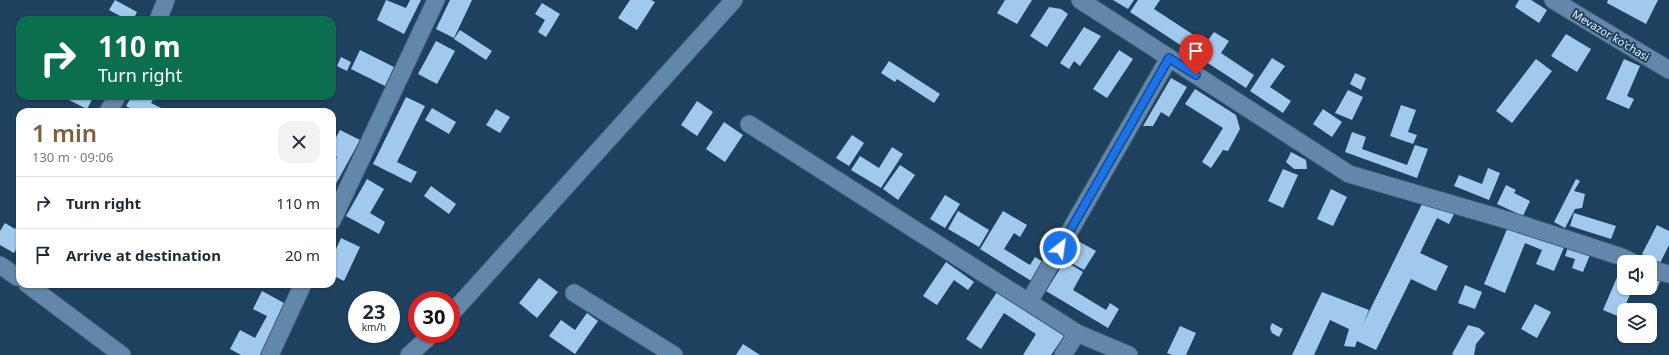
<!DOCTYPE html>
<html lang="en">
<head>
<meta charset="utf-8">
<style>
  :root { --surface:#fff; --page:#f2f2f3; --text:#1f2937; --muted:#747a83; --line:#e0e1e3; --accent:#7f603d }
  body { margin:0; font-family:"Noto Sans",sans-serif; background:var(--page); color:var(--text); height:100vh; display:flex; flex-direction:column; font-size:15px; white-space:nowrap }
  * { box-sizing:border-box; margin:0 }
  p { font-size:13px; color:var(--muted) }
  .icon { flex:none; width:22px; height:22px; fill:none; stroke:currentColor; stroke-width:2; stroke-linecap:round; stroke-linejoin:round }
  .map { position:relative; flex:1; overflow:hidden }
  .details { position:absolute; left:16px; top:108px; width:320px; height:180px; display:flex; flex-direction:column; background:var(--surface); border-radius:12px; box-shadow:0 1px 3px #0004 }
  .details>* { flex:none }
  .top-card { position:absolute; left:16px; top:16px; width:320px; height:84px; border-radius:12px; box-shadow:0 1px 3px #0004; background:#0b6e4f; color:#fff; overflow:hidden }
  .controls { position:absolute; left:1617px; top:255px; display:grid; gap:8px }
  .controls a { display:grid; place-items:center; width:40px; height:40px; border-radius:8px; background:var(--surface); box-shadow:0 1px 3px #0004; font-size:20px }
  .speed { position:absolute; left:348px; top:291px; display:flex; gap:8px; font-size:20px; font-weight:700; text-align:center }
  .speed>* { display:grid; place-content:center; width:52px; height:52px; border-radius:50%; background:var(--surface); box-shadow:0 1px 3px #0004; line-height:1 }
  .speed small { font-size:10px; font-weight:400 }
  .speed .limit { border:6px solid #d22; background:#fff; color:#111 }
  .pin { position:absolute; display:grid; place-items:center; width:34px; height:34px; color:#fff; margin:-41px -17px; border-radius:50% 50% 50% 0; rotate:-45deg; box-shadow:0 0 4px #0007 }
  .pin .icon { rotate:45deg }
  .me { position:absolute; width:44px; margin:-22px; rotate:30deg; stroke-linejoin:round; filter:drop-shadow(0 0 3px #0008) }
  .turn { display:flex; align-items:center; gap:14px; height:84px; padding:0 16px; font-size:18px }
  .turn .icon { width:52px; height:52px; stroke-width:2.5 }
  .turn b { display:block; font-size:28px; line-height:34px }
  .round { display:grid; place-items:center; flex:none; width:42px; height:42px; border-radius:12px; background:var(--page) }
  .summary { display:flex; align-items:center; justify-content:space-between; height:68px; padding:0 16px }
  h1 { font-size:24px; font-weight:600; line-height:30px; color:var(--accent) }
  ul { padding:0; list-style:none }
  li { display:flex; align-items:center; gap:12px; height:52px; padding:0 16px; border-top:1px solid var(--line) }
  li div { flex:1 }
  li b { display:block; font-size:15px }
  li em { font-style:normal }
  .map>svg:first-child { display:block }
</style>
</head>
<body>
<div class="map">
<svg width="1669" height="355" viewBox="0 0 1669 355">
  <rect width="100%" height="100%" fill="#1e4160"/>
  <path fill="#a1c9ee" d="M115,0L137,12L133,20H121L122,17L109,10Z
    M386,0L406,8L410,0H421L404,34L377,20Z
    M450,0H472L454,38L436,29Z
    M630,0H651L655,2L637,30L618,18Z
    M1005,0H1032L1017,24L997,13Z
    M1113,0H1134L1128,9Z
    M1138,0H1160L1154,9L1206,43L1214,32L1229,41L1221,53L1254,75L1246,88L1130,12Z
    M1519,0H1531L1547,10L1539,23L1515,7Z
    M1608,0H1658L1646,24L1607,3Z
    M542,3L560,14L546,37L538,32L545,20L535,14Z
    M1049,7L1061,9L1068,14L1047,47L1030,36Z
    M1084,27L1101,36L1080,66L1074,61L1069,69L1060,63Z
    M460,30L492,51L486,60L454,39Z
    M1566,34L1591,49L1577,72L1551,56Z
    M436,41L455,51L437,84L418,74Z
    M360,50L394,67L385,86L351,69Z
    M1119,50L1133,59L1107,98L1093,89Z
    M341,57L351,62L347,71L337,66Z
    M1272,58L1285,66L1270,87L1291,101L1283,113L1250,91Z
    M1536,59L1552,71L1512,123L1496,111Z
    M1624,59L1640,66L1627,96L1634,99L1629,109L1606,99Z
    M889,61L940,94L934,103L897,79L895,82L881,73Z
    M1355,73L1366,78L1361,90L1350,84Z
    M1171,78L1187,87L1169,117L1161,112L1153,126H1143Z
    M1195,89L1236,115L1240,129L1228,151L1223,150L1211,168L1202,162L1223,128L1185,104Z
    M1348,90L1363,97L1352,120L1335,113Z
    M61,96H94L87,109Z
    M132,96H155L151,103L169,112H137L126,106Z
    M406,97L425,106L397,162L417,172L411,183L373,164Z
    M697,101L713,112L697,136L681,125Z
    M1401,105L1416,110L1408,132L1417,135L1413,144L1390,136Z
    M432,108L456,122L449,134L425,120Z
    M496,109L510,117L500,133L486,125Z
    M1323,109L1342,122L1332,137L1313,124Z
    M724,122L743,135L725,162L706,149Z
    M340,130L360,140L332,191V166L337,157L332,154V145Z
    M1352,132L1366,137L1362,149L1407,165L1415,145L1428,149L1417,178L1345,152Z
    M852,135L864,143L849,166L836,158Z
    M892,147L903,154L881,188L851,170L860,156L879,168Z
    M1291,152L1306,160L1307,169H1294L1286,162Z
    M900,165L915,175L898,200L883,189Z
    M1488,168L1500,173L1489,200L1454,186L1459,175L1482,184Z
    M1283,169L1298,175L1283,208L1268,201Z
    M367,179L384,189L370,213L385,222L379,234L346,216Z
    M1576,179L1580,181L1574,191L1585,194L1582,208L1575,209L1565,228L1554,222Z
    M1506,185L1516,190L1514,193L1530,201L1523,216L1497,204Z
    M431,186L456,204L449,214L424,196Z
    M1331,189L1347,197L1333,226L1317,219Z
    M945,195L960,204L945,228L930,219Z
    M1424,200L1454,214L1449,224L1437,218L1420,253L1448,266L1436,291L1411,279L1376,350L1357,341L1355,347L1344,346L1349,329L1330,320L1314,355H1292L1322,292L1369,310L1363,324Z
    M958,211L989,230L979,247L948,229Z
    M1003,211L1027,225L1020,237L1014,233L1004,249L1030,265L1035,257L1045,263L1033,282L980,249Z
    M1574,213L1616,226L1611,239L1570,226Z
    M20,220V242L14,253L0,245V231L5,223L15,229Z
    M1510,222L1565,245L1554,271L1536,264L1542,250L1525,243L1505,293L1484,284Z
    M1657,225L1669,231V245L1660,263L1642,254Z
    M341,238L360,247L344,281L332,275V258Z
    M1080,242L1096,251L1084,270L1068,261Z
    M1568,247L1590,255L1583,272L1572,268L1575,259L1565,256Z
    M1065,261L1083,272L1073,290L1106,310L1110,303L1119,309L1108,328L1046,291Z
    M1624,261V288H1633L1620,317L1603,310Z
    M946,262L974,282L968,290L954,280L937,305L923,296Z
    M1650,274L1661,279L1656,291L1650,288Z
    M539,278L558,292L537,318L519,303Z
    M1465,285L1482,292L1475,309L1458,303Z
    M262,291L286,304L260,355H241L230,349L240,330L255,338L267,316L253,309Z
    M997,292L1064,336L1051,355H1023L1036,334L1004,313L981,349L966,339Z
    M1535,304L1551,312L1537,338L1521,329Z
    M587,313L598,321L575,354L549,336L561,320L575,330Z
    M1272,323L1283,329L1279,337L1272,333L1270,328Z
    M1468,325L1479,328L1485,333L1476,344L1474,355H1454L1452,354Z
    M1180,326L1196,333L1186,355H1172L1167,353Z
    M743,344L760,355H736Z"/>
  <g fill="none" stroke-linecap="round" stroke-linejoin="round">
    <defs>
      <path id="minor" d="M1080,0L1349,174L1517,223L1622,257L1632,262
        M1553,0L1669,70
        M158,20L166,0
        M108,112L117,96
        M749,124L1077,333L1063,355
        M332,221L436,0
        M0,265L17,277
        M1650,269L1669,274
        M27,284L122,355
        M574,293L674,355
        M1029,302L1169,58
        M451,314L734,0
        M1077,333L1129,355
        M270,355L303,284
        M409,355L432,334"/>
    </defs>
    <use href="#minor" stroke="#3f5d74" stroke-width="19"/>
    <use href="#minor" stroke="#6287aa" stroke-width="17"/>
  </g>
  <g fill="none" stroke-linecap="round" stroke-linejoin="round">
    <defs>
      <path id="route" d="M1060,248L1169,58L1196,75"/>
    </defs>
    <use href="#route" stroke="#114b97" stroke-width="10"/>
    <use href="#route" stroke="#1a73e8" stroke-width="7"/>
  </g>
  <g text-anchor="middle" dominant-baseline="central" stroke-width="4" stroke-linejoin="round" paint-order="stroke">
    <g font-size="11" fill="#edf5fd" stroke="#1e4160">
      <text transform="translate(1611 35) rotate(31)">Mevazor ko'chasi</text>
    </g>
  </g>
</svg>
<div class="controls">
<a><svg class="icon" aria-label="sound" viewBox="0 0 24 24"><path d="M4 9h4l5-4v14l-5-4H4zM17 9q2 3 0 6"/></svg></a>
<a><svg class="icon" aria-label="layers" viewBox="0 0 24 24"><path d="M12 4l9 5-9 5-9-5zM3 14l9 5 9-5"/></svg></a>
</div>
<div class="speed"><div>23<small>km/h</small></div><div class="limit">30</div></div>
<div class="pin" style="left:1196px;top:75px;background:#d93025"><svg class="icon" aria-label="arrive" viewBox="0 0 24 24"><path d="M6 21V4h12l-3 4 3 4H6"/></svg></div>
<svg class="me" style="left:1060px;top:248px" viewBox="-20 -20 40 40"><circle r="17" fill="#1a73e8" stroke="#fff" stroke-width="3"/><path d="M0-11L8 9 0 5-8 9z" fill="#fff"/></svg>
<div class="top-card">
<div class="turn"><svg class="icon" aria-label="right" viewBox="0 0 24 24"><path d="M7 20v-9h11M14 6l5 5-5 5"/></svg><div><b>110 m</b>Turn right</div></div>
</div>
<section class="details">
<div class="summary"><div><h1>1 min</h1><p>130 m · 09:06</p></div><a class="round"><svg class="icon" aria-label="close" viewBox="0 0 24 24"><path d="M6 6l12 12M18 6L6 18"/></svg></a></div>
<ul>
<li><svg class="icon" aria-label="right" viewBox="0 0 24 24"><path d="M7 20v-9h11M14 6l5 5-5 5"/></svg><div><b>Turn right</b></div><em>110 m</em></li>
<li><svg class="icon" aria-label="arrive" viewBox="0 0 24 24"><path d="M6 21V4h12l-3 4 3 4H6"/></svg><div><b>Arrive at destination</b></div><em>20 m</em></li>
</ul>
</section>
</div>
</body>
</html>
